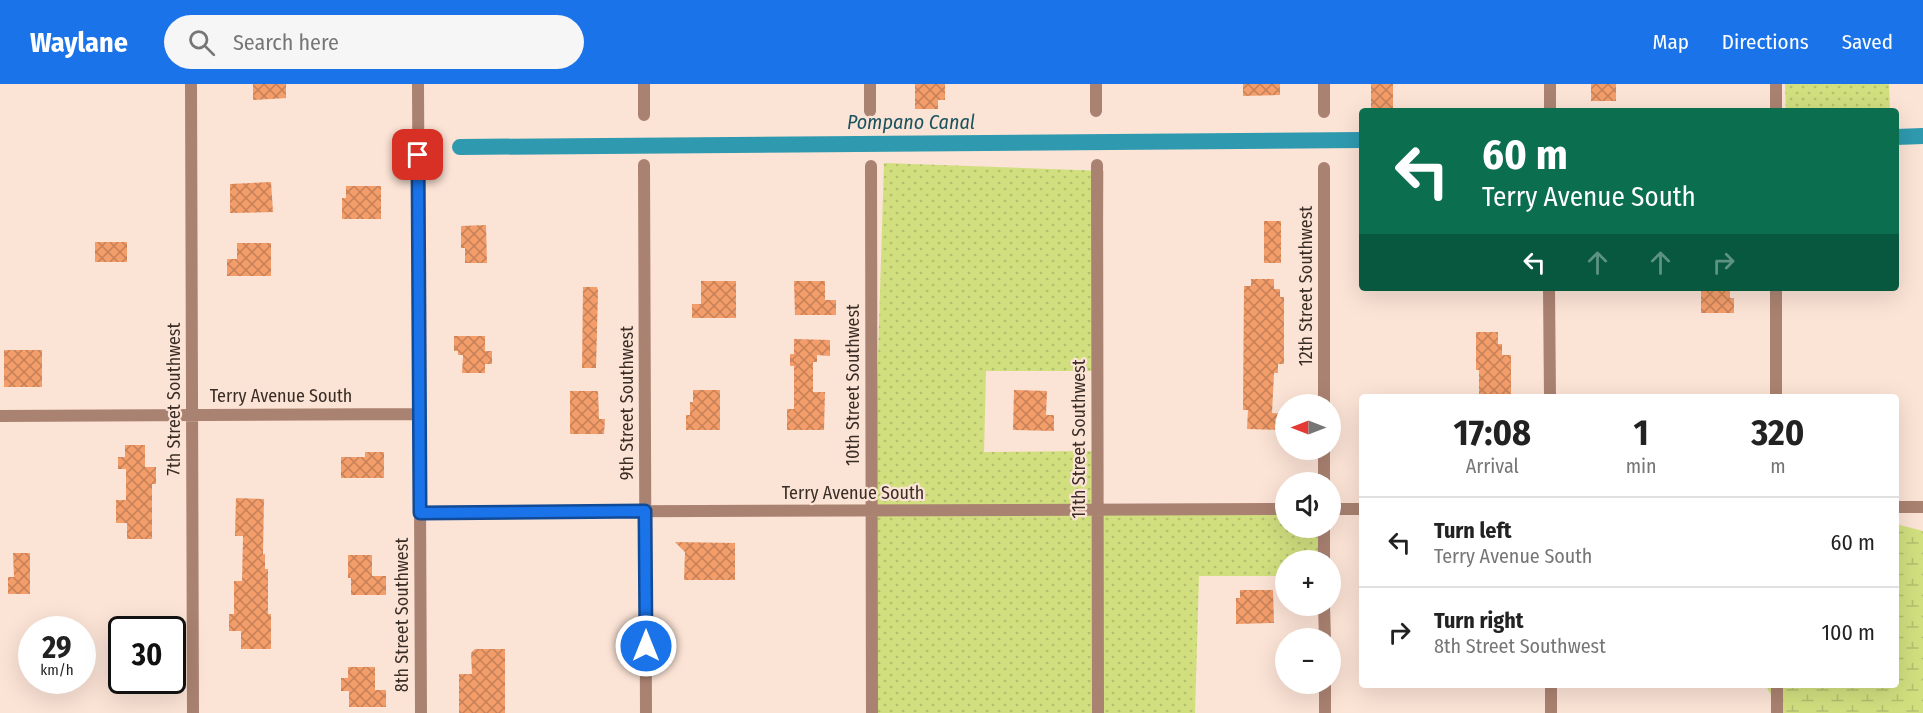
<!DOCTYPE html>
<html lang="en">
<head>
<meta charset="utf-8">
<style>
  :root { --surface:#fff; --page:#f6f6f6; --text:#222; --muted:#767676; --line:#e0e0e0; --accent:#1a73e8 }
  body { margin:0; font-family:"Fira Sans Condensed",sans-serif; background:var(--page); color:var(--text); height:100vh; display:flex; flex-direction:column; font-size:22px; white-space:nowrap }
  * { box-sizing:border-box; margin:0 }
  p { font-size:20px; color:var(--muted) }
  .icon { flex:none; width:33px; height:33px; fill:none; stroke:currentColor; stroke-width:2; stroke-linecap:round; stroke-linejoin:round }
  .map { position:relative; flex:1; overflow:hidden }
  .sheet { position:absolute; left:1359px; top:310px; width:540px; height:294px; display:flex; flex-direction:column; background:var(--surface); border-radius:6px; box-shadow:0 6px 24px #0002 }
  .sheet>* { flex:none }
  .top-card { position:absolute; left:1359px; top:24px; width:540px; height:183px; border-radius:6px; box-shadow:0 6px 24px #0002; background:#0b6e4f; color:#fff; overflow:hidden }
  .needle { width:39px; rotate:270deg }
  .tools { position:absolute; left:1275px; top:310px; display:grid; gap:12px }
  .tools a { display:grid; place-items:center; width:66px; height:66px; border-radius:50%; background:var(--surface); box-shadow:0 6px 24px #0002; font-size:30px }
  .speed { position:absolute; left:18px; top:532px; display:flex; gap:12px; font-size:30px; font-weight:700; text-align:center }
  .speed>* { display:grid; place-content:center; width:78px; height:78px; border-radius:50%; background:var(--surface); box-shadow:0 6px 24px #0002; line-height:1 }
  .speed small { font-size:15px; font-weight:400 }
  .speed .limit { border:3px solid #111; border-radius:9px; background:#fff; color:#111 }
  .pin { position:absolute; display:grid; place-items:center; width:51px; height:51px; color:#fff; margin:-26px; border-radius:12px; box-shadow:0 3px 9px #0006 }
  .me { position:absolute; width:66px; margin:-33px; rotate:0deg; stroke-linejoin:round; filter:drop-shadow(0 0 4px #0008) }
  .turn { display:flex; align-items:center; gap:21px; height:126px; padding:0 24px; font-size:27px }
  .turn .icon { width:78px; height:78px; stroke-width:2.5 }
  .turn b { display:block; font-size:42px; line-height:51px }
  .lanes { display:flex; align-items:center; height:57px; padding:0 24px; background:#0003; justify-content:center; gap:30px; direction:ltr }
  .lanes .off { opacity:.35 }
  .eta { display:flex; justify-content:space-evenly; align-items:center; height:102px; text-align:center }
  .eta b { font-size:36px; font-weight:700; line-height:42px }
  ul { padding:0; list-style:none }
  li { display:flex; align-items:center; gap:18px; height:90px; padding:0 24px; border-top:2px solid var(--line) }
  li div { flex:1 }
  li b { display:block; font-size:22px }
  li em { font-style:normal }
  header { display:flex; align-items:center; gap:36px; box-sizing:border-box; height:84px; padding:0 30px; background:var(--accent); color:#fff }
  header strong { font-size:28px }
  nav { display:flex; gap:33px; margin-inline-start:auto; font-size:21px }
  .search { width:420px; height:54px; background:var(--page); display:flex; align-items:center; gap:15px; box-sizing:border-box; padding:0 21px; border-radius:33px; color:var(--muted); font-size:22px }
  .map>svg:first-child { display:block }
</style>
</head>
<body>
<header>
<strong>Waylane</strong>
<div class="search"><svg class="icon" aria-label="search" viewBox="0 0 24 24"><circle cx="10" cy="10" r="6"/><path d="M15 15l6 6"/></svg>Search here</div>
<nav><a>Map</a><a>Directions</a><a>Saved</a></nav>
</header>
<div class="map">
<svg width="1923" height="629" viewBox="0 0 1923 629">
  <defs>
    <pattern id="grass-dots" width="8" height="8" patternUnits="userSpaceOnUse" patternTransform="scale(1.5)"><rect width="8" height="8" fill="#d1df7f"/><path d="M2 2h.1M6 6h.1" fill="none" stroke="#b4c06e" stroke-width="1.8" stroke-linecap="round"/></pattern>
    <pattern id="wetland-marsh" width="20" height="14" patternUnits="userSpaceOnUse" patternTransform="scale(1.5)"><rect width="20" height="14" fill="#d1df7f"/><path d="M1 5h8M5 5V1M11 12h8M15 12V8" fill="none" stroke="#b4c06e"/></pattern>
    <pattern id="building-cross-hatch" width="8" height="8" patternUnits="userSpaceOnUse" patternTransform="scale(1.5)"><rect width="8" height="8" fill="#f39d6a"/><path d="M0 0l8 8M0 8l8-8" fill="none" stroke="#c68057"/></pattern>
  </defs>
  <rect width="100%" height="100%" fill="#fbe3d5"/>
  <path fill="url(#grass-dots)" d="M1785,0H1889L1890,27H1786Z
    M884,79L1104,87L1100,287H986L984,368L1094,367V426H1285L1286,444H1328L1326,477H1286L1285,492H1199L1195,629H867Z"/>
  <path fill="url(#wetland-marsh)" d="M1896,440L1923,447V629H1779V625L1766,602H1896Z"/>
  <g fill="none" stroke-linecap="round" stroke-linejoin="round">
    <path stroke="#2f9aaf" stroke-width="16" d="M1896,53L1923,52
      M460,63L1362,56"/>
  </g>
  <path fill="url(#building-cross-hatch)" d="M253,0H286V14L253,16Z
    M915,0H945V16H938V25H915Z
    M1243,0H1280V11L1243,12Z
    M1371,0H1393V24H1371Z
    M1591,0H1616V17H1591Z
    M271,98L273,128L230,129V100Z
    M346,102H381V135H342V114H346Z
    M1264,137H1281V179H1264Z
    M486,141L487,179H465V164H461V142Z
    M95,158H127V178H95Z
    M237,159H271V192H227V175H237Z
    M1251,195H1274V205H1280V213H1284V280H1278V289H1274L1272,329L1284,330V346L1247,345L1248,326H1243L1244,202H1251Z
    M701,197H736V234H692V220H701Z
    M794,197H825V216H836V231H795Z
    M583,203H597L598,207L596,284H582Z
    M1701,204H1725V206H1730V214H1734V229H1701Z
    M1476,248H1498V260H1502V271H1511V314H1479V286H1476Z
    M454,252H485V267H492V280H485V289H462L463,271H458V267H454Z
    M794,255L830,256V272L817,271V278H813V308H825L824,346H787V325H794V282H790V270H794Z
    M4,266H42V303H4Z
    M693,306H720V346H686V331H690V318H693Z
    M1014,306L1047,307L1046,331H1054V347L1013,346Z
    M570,307H598L599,335H605L604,350H570Z
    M125,361H145V383H156V400H152V455H127V439H116V416H126V385H118V373H125Z
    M365,368H384V394H341V373H365Z
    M236,414L264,415L263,470H265V485H268V530H271V565H241V547H229V530H234V497H242L243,452H235Z
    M675,458L735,459V496H684L685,468Z
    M13,469H30V510H8V493H14Z
    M348,471H372V492H386V511H351V494H348Z
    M1240,506H1273L1274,539L1236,540V514H1240Z
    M475,565H505V629H459V590H472L471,569Z
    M348,583H375V606H386V623H349V607H341V594H348Z"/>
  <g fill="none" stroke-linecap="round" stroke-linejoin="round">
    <path stroke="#aa8271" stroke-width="12" d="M191,0L193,629
      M418,0L421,629
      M644,0V31
      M870,0V27
      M1324,0V28
      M1550,0V27
      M1776,24V0
      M1096,27V0
      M644,81L646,629
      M1097,81L1098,629
      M871,82L872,629
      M1549,204L1550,314
      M1776,204V314
      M1324,321V84
      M0,332L419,330
      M1324,366V399
      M1896,423H1923
      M1330,425H1362
      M420,428L1286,425
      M1324,444V477
      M1324,522L1325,555
      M1325,600V629
      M1551,602V629
      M1777,602V629"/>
  </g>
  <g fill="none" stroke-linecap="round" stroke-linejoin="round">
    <defs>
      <path id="route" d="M418,71L420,429L645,427L646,562"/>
    </defs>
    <use href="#route" stroke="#114b97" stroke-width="15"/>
    <use href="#route" stroke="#1a73e8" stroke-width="10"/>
  </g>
  <g text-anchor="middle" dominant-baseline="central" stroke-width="4.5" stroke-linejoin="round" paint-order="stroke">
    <g font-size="18" fill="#392d26" stroke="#fbe3d5">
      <text transform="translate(1306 202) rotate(-90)">12th Street Southwest</text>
      <text transform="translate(853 301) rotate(-90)">10th Street Southwest</text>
      <text x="281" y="312">Terry Avenue South</text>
      <text transform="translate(174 315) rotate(-90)">7th Street Southwest</text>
      <text transform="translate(627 319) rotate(-90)">9th Street Southwest</text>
      <text transform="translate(1079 355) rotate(-90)">11th Street Southwest</text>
      <text x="853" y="409">Terry Avenue South</text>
      <text transform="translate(402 531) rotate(-90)">8th Street Southwest</text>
    </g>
    <g font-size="20" font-style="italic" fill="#19535f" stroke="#fbe3d5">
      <text x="911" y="38">Pompano Canal</text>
    </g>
  </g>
</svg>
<div class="tools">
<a><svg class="needle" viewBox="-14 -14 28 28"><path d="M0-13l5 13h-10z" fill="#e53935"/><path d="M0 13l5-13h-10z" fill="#767676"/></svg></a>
<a><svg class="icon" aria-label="sound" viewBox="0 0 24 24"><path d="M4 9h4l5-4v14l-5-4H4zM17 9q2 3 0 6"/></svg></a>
<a>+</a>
<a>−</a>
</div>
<div class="speed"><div>29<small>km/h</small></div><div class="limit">30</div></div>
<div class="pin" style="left:418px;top:71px;background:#d93025"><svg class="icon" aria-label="arrive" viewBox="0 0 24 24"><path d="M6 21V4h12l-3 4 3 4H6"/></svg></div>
<svg class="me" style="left:646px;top:562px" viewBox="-20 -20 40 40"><circle r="17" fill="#1a73e8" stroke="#fff" stroke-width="3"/><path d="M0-11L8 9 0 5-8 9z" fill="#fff"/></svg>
<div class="top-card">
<div class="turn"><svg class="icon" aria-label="left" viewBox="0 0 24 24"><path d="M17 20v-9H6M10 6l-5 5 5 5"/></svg><div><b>60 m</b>Terry Avenue South</div></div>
<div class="lanes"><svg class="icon" aria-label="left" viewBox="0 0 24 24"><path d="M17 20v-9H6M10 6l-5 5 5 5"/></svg><svg class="icon off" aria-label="ahead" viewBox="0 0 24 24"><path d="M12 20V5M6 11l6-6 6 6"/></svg><svg class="icon off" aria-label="ahead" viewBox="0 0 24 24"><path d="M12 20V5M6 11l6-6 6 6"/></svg><svg class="icon off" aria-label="right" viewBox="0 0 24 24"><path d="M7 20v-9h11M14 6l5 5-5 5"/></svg></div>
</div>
<section class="sheet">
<div class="eta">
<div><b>17:08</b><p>Arrival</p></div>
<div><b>1</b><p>min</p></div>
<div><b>320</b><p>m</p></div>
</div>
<ul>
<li><svg class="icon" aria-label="left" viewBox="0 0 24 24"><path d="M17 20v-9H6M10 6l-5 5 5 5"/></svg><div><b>Turn left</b><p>Terry Avenue South</p></div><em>60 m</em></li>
<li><svg class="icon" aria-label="right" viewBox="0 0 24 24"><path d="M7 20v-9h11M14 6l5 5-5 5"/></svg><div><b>Turn right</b><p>8th Street Southwest</p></div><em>100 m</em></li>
</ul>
</section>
</div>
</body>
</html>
